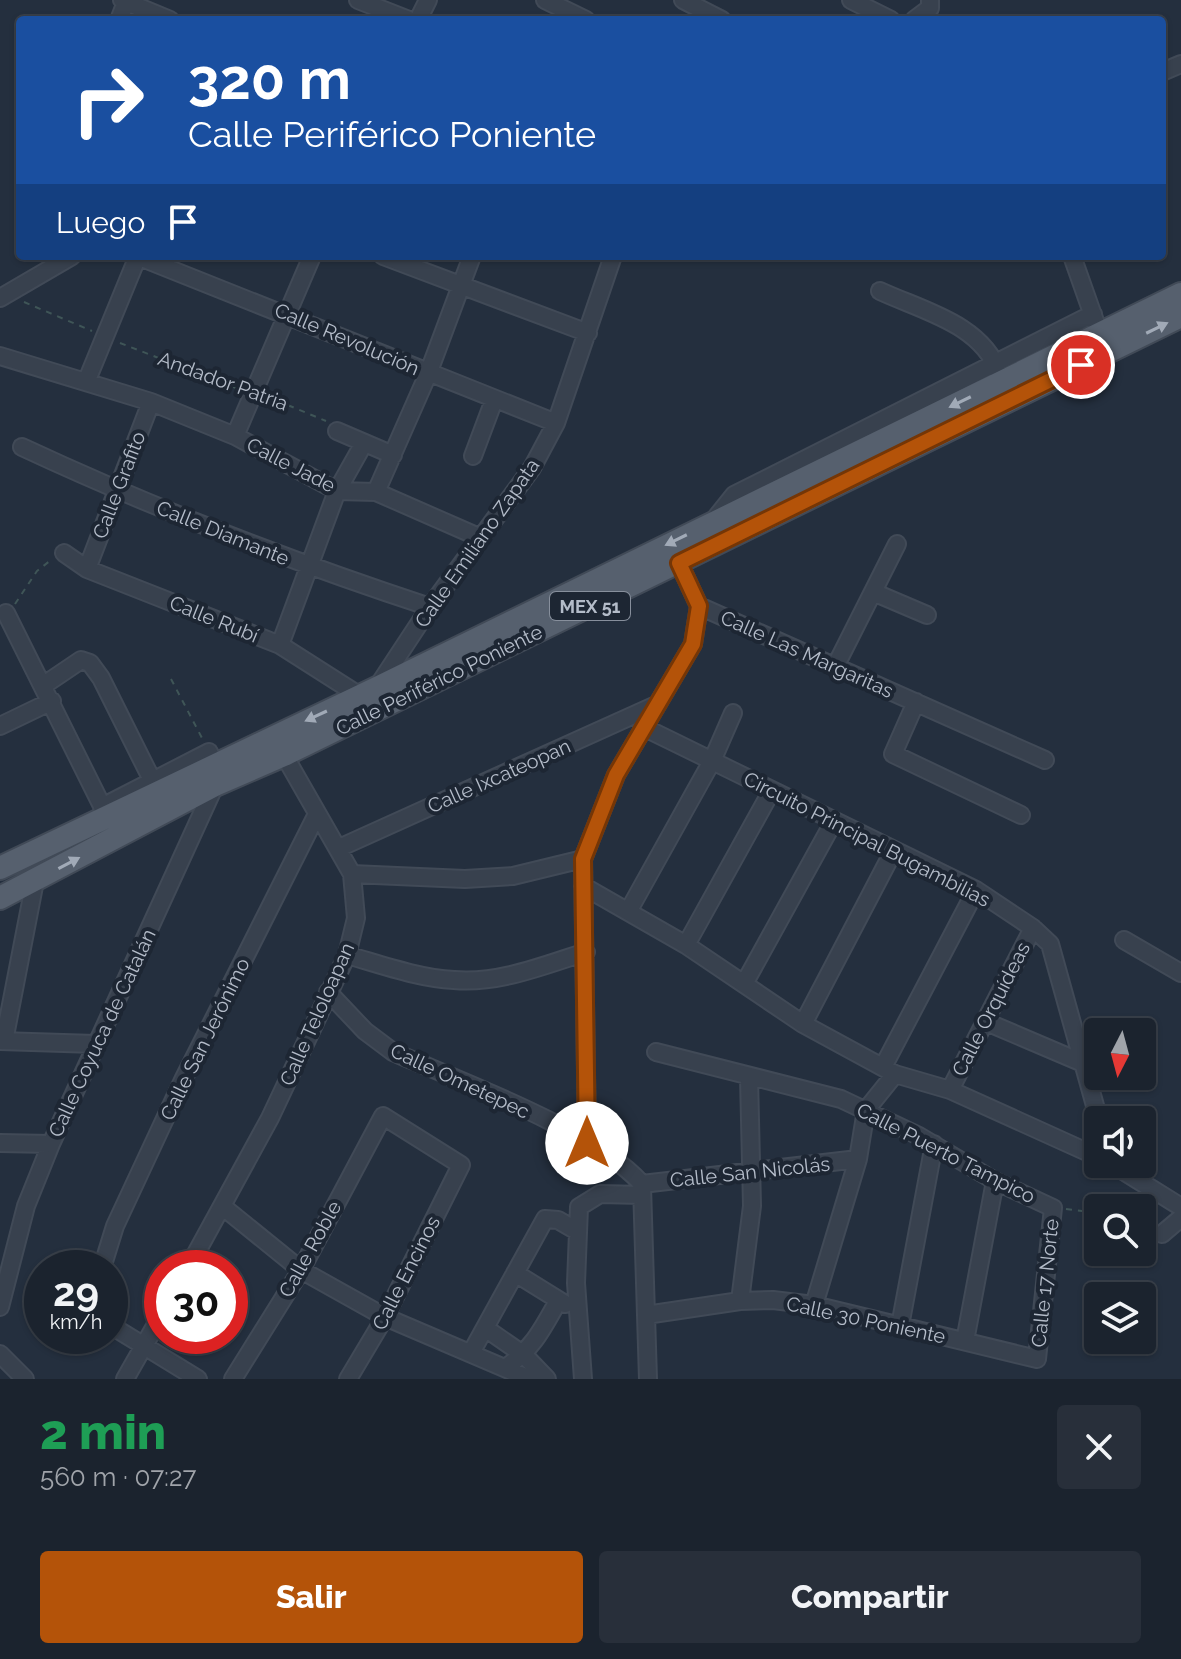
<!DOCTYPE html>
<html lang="es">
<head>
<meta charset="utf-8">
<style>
  :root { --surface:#1b232e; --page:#282f3a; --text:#f1f3f6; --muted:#a0a4aa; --line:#39404a; --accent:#b45309 }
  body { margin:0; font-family:Raleway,sans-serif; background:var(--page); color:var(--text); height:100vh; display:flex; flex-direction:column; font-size:30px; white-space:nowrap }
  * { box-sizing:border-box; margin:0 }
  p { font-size:26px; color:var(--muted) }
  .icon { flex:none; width:44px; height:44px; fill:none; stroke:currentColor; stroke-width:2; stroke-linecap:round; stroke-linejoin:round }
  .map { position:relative; height:1379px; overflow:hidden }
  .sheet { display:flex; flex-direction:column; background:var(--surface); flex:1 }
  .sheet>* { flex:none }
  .guide { position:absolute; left:16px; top:16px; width:1150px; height:244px; border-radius:8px; box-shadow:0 2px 6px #0004,0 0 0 2px var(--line); background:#1a4fa0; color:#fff; overflow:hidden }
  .needle { width:52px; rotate:186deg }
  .tools { position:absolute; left:1084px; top:1018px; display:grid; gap:16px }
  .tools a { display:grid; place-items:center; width:72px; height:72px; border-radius:8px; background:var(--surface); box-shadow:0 2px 6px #0004,0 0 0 2px var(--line); font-size:40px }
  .speed { position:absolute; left:24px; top:1250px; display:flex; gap:16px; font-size:40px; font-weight:700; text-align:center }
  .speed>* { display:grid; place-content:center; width:104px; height:104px; border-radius:50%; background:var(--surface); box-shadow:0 2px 6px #0004,0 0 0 2px var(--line); line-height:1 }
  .speed small { font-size:20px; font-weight:400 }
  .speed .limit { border:12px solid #d22; background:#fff; color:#111 }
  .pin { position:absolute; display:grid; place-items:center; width:68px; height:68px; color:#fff; margin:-34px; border:4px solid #fff; border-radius:50%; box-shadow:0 2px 8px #0007 }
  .me { position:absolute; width:88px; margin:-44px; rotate:0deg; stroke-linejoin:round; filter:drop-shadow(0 0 6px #0008) }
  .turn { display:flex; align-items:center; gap:28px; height:168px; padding:0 40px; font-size:36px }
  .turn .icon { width:104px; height:104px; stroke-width:2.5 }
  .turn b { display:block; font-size:56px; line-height:68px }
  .then { display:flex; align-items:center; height:76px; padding:0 40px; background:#0003; gap:16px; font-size:30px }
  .round { display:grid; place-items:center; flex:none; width:84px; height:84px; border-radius:8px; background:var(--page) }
  .headline { display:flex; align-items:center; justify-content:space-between; height:136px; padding:0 40px }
  h1 { font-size:48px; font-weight:800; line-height:60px; color:#1e9e55 }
  .button { display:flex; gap:16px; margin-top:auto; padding:16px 40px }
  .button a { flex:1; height:92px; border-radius:8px; background:var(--accent); color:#fff; font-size:32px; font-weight:800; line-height:92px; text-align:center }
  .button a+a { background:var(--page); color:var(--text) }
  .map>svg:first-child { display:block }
</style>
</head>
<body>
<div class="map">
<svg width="1181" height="1379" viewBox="0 0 1181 1379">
  <rect width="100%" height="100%" fill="#242f3e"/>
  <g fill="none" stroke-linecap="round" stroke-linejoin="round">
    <defs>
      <path id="minor" d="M122,0L170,20
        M358,0L409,20
        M545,0L586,20
        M683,0L722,20
        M851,0L891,20
        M119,20L126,2
        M418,20L428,0
        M914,20L930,8V0
        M1162,72L1181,64
        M137,256L556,423
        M383,256L588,333
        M1072,256L1095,321
        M880,291C923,311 982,324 999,373
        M0,298L72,256
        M0,356L151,402L235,436L337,491L376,492L481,538
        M87,380L138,256
        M337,431L393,455
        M235,436L312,256
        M22,447C155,509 290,561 430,607
        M473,456L494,400
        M376,492L428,374L472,256
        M714,520L734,495L1093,314
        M64,553L87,569L280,645L360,696
        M87,569L151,402
        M873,592L927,615
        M699,606L1045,760
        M6,613L106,814
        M280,645L337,491L364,443
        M835,667L897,544
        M44,685L81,660L90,663L101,678L157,790
        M378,686L430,607L532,468L556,423L613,256
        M916,702L893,754L1021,815
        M0,726L52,701
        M643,727L976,890L1033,928L1050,944L1099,1120
        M339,848L658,704
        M352,874L465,879L513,876L583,859
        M583,886L686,945L803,1024L895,1074L950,1090L1098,1157
        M629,910L712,761L733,713
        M1124,940L1181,973
        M686,945L772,790
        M347,955C382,965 418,978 454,980C499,984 545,965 586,952
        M744,984L834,821
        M328,992L365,1031L393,1052C462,1082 594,1130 642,1184
        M984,1021L1085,1064
        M803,1024L894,850
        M0,1041L95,1044
        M4,1041L35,881
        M883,1067L976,890
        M950,1090L1033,928
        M0,1143L51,1144
        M587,1143L583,859L616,775L693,644L699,606L679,563
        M1112,1164L1181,1207
        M642,1184L858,1159
        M642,1186L648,1379
        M222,1206L301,1270L385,1317L530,1379
        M1162,1234L1181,1218
        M102,1268L115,1226L184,1078L317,814
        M188,1268L270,1118L347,955L356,918L352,874L284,755
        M515,1273L565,1304
        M740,1301L752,1206L749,1077
        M814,1305L858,1159L866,1110L895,1074
        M0,1307L26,1206L51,1144L215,785L214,764L209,752L102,807
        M646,1315L740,1301L773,1300L814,1305L1037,1359L1053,1208L995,1181L919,1136L841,1099L656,1052
        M110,1325L198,1379
        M900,1326L934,1144
        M485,1328L524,1355L547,1379
        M965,1341L995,1181
        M471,1353L545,1219L558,1220L577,1231
        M0,1354L25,1379
        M505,1368C532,1350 543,1328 558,1301
        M125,1379L162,1314
        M233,1379L301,1270L383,1116L461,1165L385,1317L348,1379
        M583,1379L576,1283L579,1207L600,1194L642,1195"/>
      <path id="major" d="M0,868L377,688L1181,294
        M0,898L215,785L284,755L1181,316"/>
    </defs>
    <use href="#minor" stroke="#414a57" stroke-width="20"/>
    <use href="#major" stroke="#414a57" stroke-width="26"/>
    <path stroke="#3f5557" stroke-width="2" stroke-dasharray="6 6" stroke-linecap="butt" d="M24,302L92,331
      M120,343L241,390
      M266,396L326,421
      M15,604L37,571L51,560
      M171,679L202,738
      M1066,1209L1098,1213"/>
    <use href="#minor" stroke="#38414e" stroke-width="16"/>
    <use href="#major" stroke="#56606e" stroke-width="22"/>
  </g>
  <defs><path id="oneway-solid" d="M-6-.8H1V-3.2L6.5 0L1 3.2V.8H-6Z" transform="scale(2)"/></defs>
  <g fill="#a1aab7">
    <use href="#oneway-solid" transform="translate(1157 328) rotate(-26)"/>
    <use href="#oneway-solid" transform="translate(960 402) rotate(154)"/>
    <use href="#oneway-solid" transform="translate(676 540) rotate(154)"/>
    <use href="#oneway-solid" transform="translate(316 716) rotate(155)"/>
    <use href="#oneway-solid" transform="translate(69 863) rotate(-28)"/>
  </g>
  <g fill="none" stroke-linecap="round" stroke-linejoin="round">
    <defs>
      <path id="route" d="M587,1143L583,859L616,775L693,644L699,606L679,563L1081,365"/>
    </defs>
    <use href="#route" stroke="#753606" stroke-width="20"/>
    <use href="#route" stroke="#b45309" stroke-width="14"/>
  </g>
  <g text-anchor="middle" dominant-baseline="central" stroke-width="8" stroke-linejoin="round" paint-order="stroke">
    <rect fill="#1d2633" stroke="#878f9c" stroke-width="2" x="550" y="592" width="80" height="28" rx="6"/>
    <g font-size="18" font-weight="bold" fill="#b4bcc9">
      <text x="590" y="606">MEX 51</text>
    </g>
    <g font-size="20" fill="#b4bcc9" stroke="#1d2633">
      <text transform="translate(347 339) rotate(23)">Calle Revolución</text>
      <text transform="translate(223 381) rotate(20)">Andador Patria</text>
      <text transform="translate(291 465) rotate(27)">Calle Jade</text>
      <text transform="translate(119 485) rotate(-69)">Calle Grafito</text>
      <text transform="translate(223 533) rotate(22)">Calle Diamante</text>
      <text transform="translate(477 543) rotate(-55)">Calle Emiliano Zapata</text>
      <text transform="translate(214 619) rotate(22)">Calle Rubí</text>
      <text transform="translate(807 654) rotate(24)">Calle Las Margaritas</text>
      <text transform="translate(439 680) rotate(-26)">Calle Periférico Poniente</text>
      <text transform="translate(499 776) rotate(-24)">Calle Ixcateopan</text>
      <text transform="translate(867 839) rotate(27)">Circuito Principal Bugambilias</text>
      <text transform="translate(991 1009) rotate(-63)">Calle Orquídeas</text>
      <text transform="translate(317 1014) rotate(-66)">Calle Teloloapan</text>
      <text transform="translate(102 1033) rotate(-65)">Calle Coyuca de Catalán</text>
      <text transform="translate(205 1039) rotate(-64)">Calle San Jerónimo</text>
      <text transform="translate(460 1081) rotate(25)">Calle Ometepec</text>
      <text transform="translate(946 1153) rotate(27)">Calle Puerto Tampico</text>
      <text transform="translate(750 1172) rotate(-6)">Calle San Nicolás</text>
      <text transform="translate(310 1249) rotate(-61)">Calle Roble</text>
      <text transform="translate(406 1273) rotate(-63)">Calle Encinos</text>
      <text transform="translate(1045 1283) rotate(-84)">Calle 17 Norte</text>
      <text transform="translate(866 1320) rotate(12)">Calle 30 Poniente</text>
    </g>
  </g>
</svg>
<div class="tools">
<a><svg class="needle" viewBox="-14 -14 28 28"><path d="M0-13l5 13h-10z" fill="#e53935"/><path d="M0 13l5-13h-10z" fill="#a0a4aa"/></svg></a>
<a><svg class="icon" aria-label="sound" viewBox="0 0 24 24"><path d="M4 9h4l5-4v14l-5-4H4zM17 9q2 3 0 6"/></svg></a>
<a><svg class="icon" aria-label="search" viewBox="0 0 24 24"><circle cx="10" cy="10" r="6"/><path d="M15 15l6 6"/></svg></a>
<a><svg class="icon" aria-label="layers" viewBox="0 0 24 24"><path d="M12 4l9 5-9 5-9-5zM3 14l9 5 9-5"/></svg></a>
</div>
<div class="speed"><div>29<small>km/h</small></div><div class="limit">30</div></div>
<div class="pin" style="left:1081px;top:365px;background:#d93025"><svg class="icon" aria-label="arrive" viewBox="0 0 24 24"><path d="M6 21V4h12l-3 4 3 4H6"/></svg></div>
<svg class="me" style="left:587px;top:1143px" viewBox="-20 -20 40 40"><circle r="19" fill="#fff"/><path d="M0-13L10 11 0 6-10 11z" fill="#b45309"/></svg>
<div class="guide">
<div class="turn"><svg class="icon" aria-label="right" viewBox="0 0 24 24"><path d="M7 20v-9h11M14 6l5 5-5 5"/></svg><div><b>320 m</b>Calle Periférico Poniente</div></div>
<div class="then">Luego<svg class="icon" aria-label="arrive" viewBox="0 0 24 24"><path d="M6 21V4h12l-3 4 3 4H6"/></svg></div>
</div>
</div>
<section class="sheet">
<div class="headline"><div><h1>2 min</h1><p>560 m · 07:27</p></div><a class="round"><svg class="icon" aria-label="close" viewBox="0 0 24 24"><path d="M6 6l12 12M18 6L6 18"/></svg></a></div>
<div class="button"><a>Salir</a><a>Compartir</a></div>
</section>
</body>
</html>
